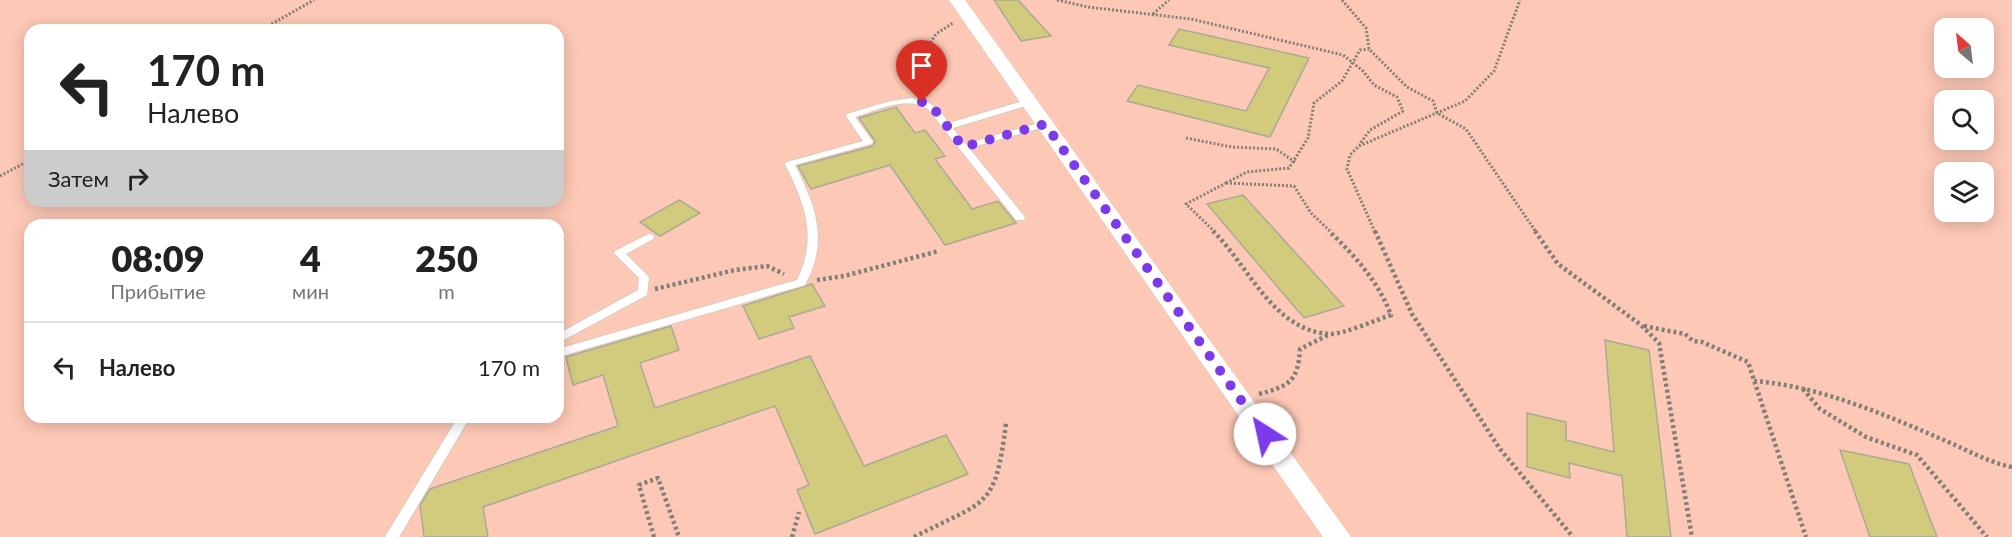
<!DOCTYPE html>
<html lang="ru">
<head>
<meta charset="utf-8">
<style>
  :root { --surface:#fff; --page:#f2f2f2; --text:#222; --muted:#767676; --line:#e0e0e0 }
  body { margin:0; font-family:Lato,sans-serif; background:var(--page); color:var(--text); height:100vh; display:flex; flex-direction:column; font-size:22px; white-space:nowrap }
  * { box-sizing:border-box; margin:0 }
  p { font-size:20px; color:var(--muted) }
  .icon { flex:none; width:33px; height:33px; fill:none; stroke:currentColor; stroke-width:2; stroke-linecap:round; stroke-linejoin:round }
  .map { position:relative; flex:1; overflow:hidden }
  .drawer { position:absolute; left:24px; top:219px; width:540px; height:204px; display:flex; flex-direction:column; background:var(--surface); border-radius:18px; box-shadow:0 3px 15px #0003 }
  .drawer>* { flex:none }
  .guide { position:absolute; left:24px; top:24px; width:540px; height:183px; border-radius:18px; box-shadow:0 3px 15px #0003; background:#fff; color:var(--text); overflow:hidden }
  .needle { width:39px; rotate:332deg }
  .buttons { position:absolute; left:1934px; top:18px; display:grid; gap:12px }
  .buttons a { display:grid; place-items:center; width:60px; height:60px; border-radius:12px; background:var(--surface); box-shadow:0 3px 15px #0003; font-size:30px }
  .pin { position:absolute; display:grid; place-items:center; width:51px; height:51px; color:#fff; margin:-62px -26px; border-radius:50% 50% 50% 0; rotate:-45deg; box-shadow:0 0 6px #0007 }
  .pin .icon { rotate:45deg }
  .me { position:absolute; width:66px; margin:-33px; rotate:325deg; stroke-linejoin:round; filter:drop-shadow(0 0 4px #0008) }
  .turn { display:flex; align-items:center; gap:21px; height:126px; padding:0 24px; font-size:27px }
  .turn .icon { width:78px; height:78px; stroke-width:2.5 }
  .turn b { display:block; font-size:42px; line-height:51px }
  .then { display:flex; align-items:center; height:57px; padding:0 24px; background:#0003; gap:12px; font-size:22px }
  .eta { display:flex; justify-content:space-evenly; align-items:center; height:102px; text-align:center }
  .eta b { font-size:36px; font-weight:800; line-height:42px }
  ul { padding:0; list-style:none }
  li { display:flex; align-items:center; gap:18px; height:90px; padding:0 24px; border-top:2px solid var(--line) }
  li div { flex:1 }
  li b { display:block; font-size:22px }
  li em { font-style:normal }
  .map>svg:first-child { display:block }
</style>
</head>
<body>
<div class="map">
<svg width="2012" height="537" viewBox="0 0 2012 537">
  <rect width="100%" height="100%" fill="#fffbf4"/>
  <path fill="#fdc8b5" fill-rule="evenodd" d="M0,0H2012V537H0ZM1944,28H1983V68H1944ZM30,30H558V201H30ZM1944,100H1983V140H1944ZM1944,172H1983V212H1944ZM30,225H558V417H30Z"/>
  <path fill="#d2ca7d" stroke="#aba997" stroke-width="1.5" d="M994,0H1018L1051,36L1021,41Z
    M1179,29L1309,58L1270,137L1127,101L1138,85L1246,111L1269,68L1169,45Z
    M896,107L915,133L925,130L945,156L935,159L972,209L998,201L1016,223L945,245L890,165L811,189L798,166L873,146L875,141L859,118Z
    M1243,195L1344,306L1304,318L1207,204Z
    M679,200L700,213L660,236L640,222Z
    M812,284L825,306L789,317L794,328L759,339L743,306Z
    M671,326L679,350L640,363L655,408L810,356L864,466L946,435L968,474L815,534L797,490L809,485L775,406L483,507L488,537H424L420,505L430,489L618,426L603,375L573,385L566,357Z
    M1605,340L1649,350L1671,537H1627L1622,476L1569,463L1570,478L1527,467V413L1566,422V440L1614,452Z
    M1840,450L1909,464L1937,537H1870Z"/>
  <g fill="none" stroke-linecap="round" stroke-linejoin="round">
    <defs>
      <path id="service" d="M911,98C930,100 938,108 949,123L1026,100H1032V104L953,128L965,144L1042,122H1048L1049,124L1048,126L969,148L1024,216L1025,218L1024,220H1016L928,109C906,95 878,110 855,117L873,142L871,144L795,165C816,207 829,241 805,285L558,357V349L797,280C818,237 805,204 785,164L787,162L863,141L846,116L847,114L887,102Z
        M649,234L653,235L654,237L653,239L626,254L649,277L647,295L558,343V334L638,290L639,278L614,253L615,251Z
        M458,417H470L399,537H385Z"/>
      <path id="minor" d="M949,0H965L1351,537H1323Z"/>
    </defs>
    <use href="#service" stroke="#d8cebd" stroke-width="2"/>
    <use href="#minor" stroke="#d8cebd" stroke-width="1"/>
    <path stroke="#827f78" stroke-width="3" stroke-dasharray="2 2" stroke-linecap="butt" d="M1057,0L1088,7L1191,19L1343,55L1363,71L1374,85L1397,97L1403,111L1370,130L1359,145
      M1342,0L1366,28L1369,49L1407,87L1433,101L1437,113L1466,129L1536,232
      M1153,14L1169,0
      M261,30L314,0
      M928,46L936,34L953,23
      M1186,138L1232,147L1276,149L1295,162
      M0,176L30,160
      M1226,183L1294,186L1311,213L1331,232
      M1226,183L1247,172L1289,168L1308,138L1314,103L1342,81L1360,50L1369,49
      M1215,232L1186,204L1226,183
      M1375,232L1347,169L1350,155L1359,146L1465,101L1494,71L1520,0"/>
    <path stroke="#827f78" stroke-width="4.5" stroke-dasharray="3 3" stroke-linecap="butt" d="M1213,231C1249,266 1273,331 1330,334C1344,334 1376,320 1391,315C1378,281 1355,256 1329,231
      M1375,231L1412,314L1500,449L1573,537
      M1535,231L1558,264L1641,325L1659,343L1692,537
      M817,280L844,276L939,251
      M655,289L735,270L767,266L784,274
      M1644,326L1685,334L1693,341L1702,342L1748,362L1806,537
      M1754,381C1818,386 1881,413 1939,438C1964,448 1986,462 2012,467
      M1803,389L1820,409L1866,437L1917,455L1987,537
      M1259,394C1289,386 1298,382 1300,349L1330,334
      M654,537L639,485L658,478L679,537
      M792,537L799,512
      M914,537C987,499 995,511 1006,423"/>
    <use href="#service" fill="#fff" fill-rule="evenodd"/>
    <use href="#minor" fill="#fff" fill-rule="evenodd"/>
  </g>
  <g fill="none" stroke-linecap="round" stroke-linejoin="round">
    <path stroke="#7c3aed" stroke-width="10" stroke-dasharray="0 18" d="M922,102L931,105L963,147L1045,124L1265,434"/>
  </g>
</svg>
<div class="buttons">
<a><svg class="needle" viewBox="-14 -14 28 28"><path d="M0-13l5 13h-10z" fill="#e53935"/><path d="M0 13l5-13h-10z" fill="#767676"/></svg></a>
<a><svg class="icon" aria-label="search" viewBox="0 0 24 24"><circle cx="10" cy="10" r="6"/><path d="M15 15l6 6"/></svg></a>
<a><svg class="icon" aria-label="layers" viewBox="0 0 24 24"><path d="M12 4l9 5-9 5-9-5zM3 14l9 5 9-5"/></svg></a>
</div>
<div class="pin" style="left:922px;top:102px;background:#d93025"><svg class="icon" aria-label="arrive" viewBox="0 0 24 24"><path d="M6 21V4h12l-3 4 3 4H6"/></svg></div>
<svg class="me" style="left:1265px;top:434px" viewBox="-20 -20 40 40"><circle r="19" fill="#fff"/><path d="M0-13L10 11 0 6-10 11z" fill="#7c3aed"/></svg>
<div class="guide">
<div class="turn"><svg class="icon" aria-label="left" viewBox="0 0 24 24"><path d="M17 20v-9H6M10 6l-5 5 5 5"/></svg><div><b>170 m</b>Налево</div></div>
<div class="then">Затем<svg class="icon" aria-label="right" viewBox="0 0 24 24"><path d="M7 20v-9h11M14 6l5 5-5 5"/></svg></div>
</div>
<section class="drawer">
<div class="eta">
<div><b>08:09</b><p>Прибытие</p></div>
<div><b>4</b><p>мин</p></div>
<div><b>250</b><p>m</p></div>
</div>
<ul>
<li><svg class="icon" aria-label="left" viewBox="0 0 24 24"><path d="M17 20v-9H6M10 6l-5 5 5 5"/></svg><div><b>Налево</b></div><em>170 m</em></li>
</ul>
</section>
</div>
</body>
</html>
